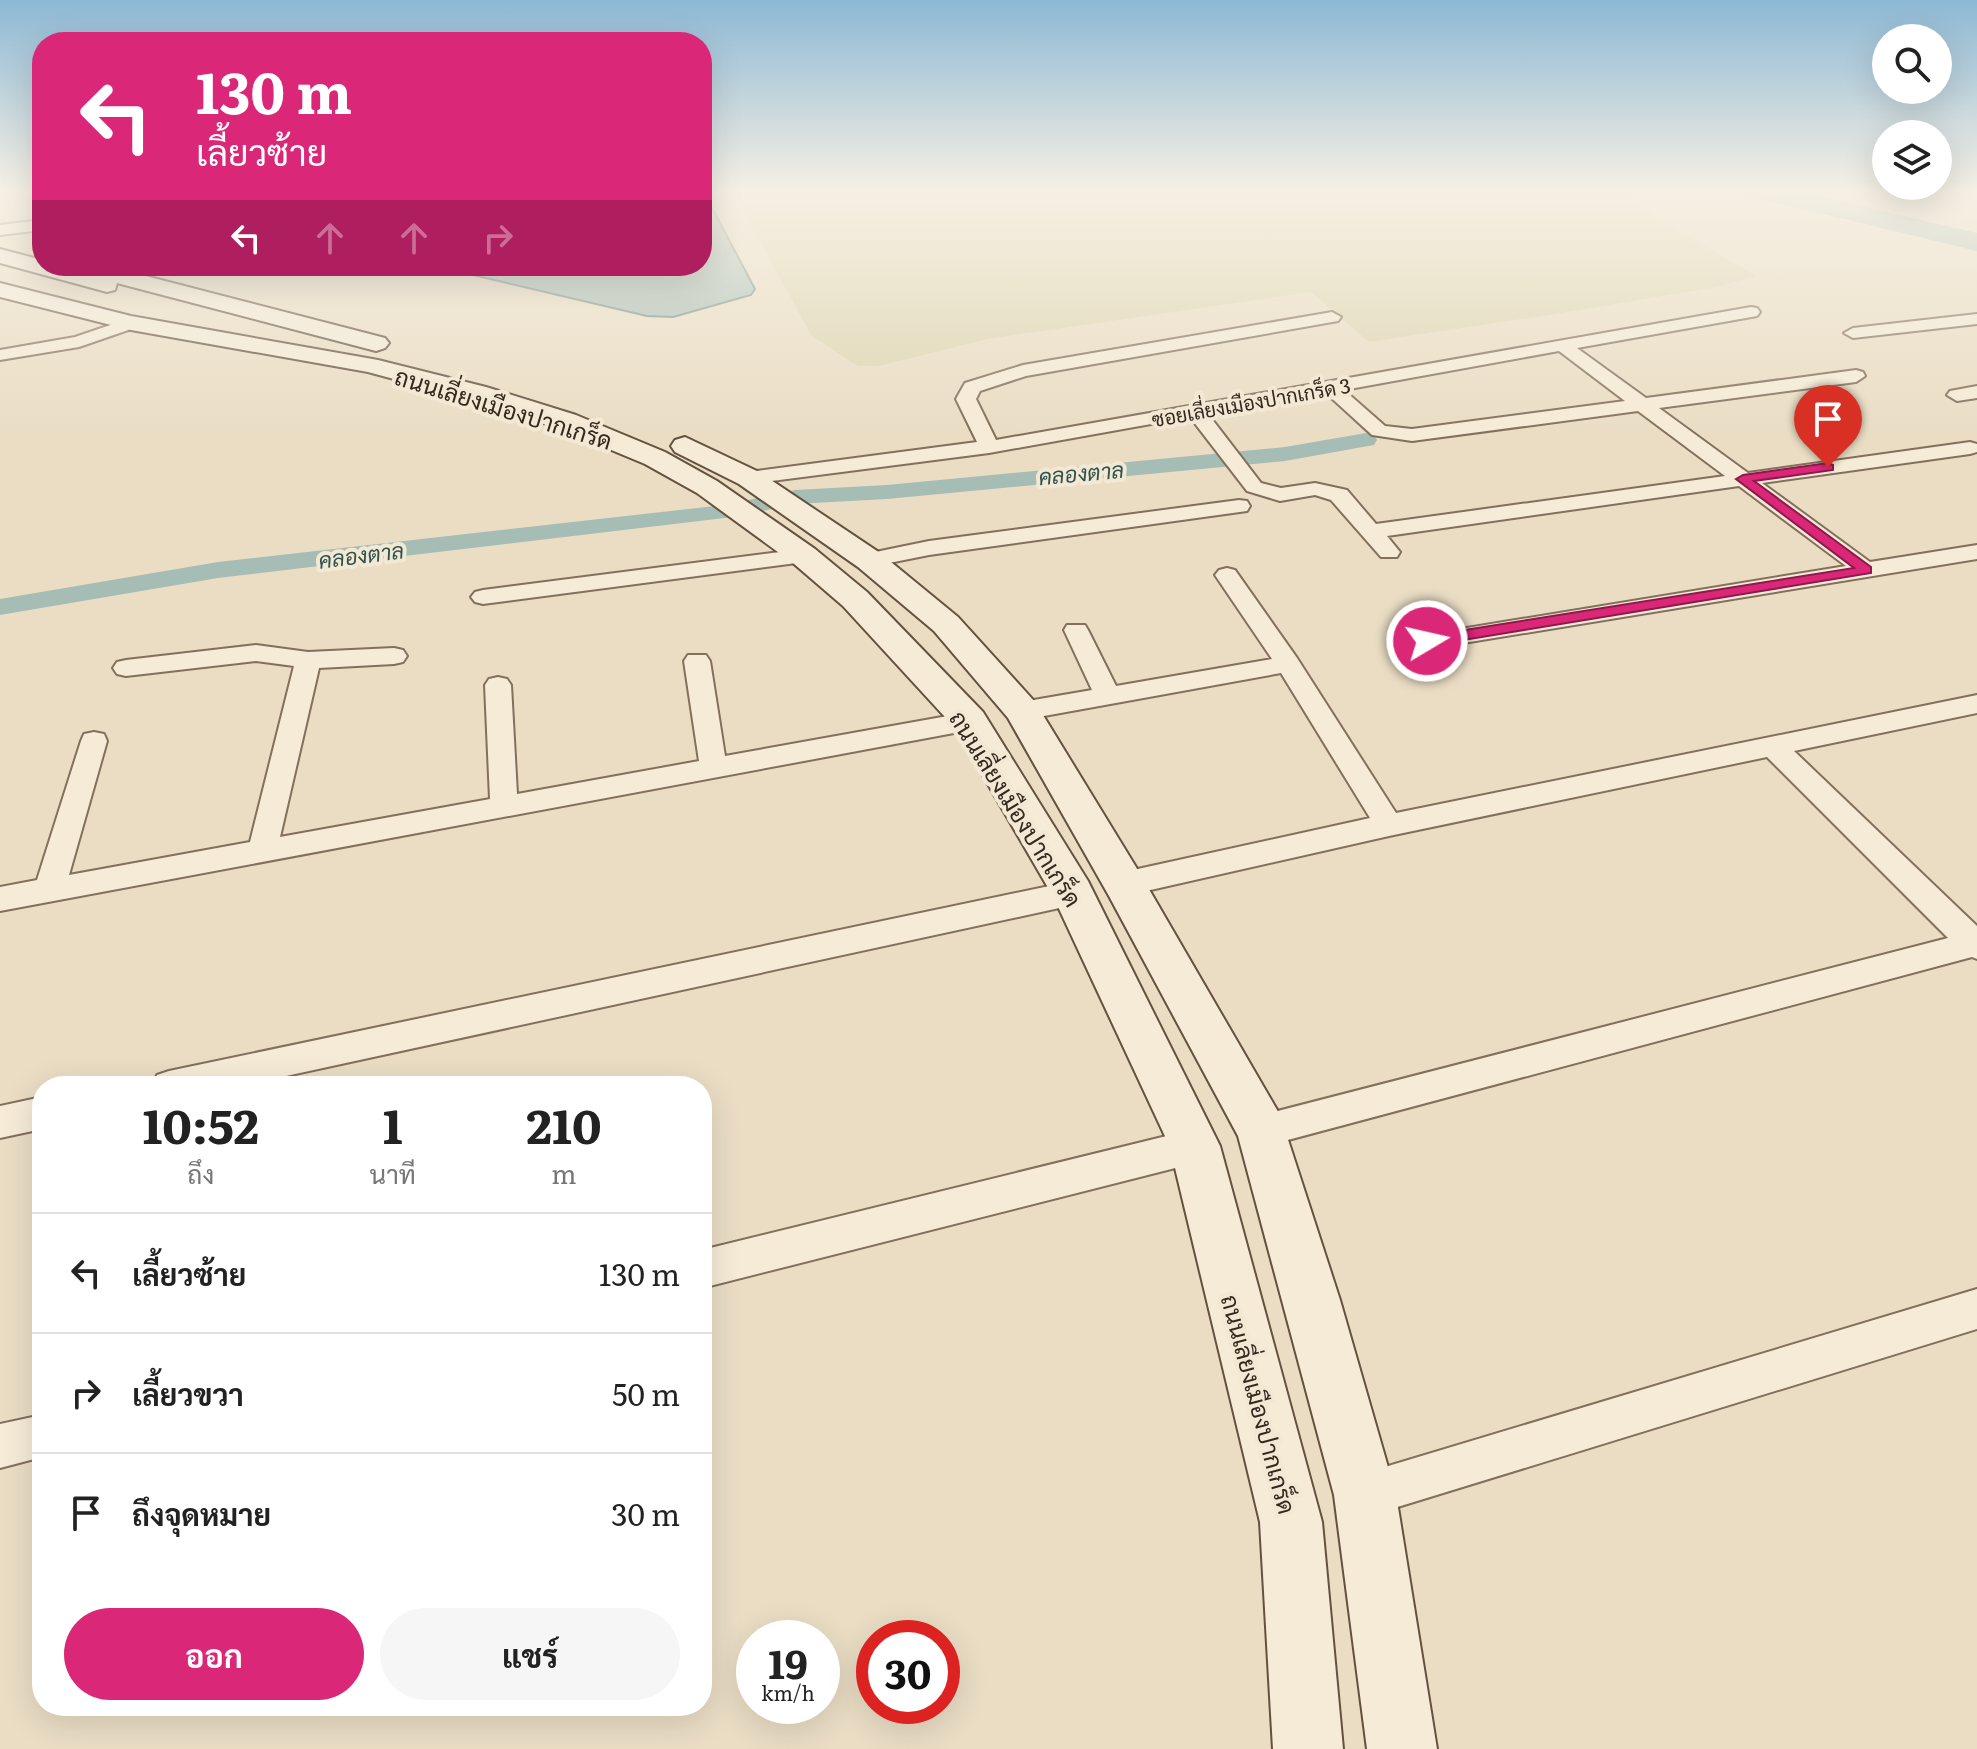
<!DOCTYPE html>
<html lang="th">
<head>
<meta charset="utf-8">
<style>
  :root { --surface:#fff; --page:#f6f6f6; --text:#222; --muted:#767676; --line:#e0e0e0; --accent:#db2777 }
  body { margin:0; font-family:Literata,Sarabun,serif; background:var(--page); color:var(--text); height:100vh; display:flex; flex-direction:column; font-size:30px; white-space:nowrap }
  * { box-sizing:border-box; margin:0 }
  p { font-size:26px; color:var(--muted) }
  .icon { flex:none; width:44px; height:44px; fill:none; stroke:currentColor; stroke-width:2; stroke-linecap:round; stroke-linejoin:round }
  .map { position:relative; flex:1; overflow:hidden }
  .sheet { position:absolute; left:32px; top:1076px; width:680px; height:640px; display:flex; flex-direction:column; background:var(--surface); border-radius:32px; box-shadow:0 8px 32px #0002 }
  .sheet>* { flex:none }
  .hud { position:absolute; left:32px; top:32px; width:680px; height:244px; border-radius:32px; box-shadow:0 8px 32px #0002; background:#db2777; color:#fff; overflow:hidden }
  .buttons { position:absolute; left:1872px; top:24px; display:grid; gap:16px }
  .buttons a { display:grid; place-items:center; width:80px; height:80px; border-radius:50%; background:var(--surface); box-shadow:0 8px 32px #0002; font-size:40px }
  .speed { position:absolute; left:736px; top:1620px; display:flex; gap:16px; font-size:40px; font-weight:700; text-align:center }
  .speed>* { display:grid; place-content:center; width:104px; height:104px; border-radius:50%; background:var(--surface); box-shadow:0 8px 32px #0002; line-height:1 }
  .speed small { font-size:20px; font-weight:400 }
  .speed .limit { border:12px solid #d22; background:#fff; color:#111 }
  .pin { position:absolute; display:grid; place-items:center; width:68px; height:68px; color:#fff; margin:-82px -34px; border-radius:50% 50% 50% 0; rotate:-45deg; box-shadow:0 0 8px #0007 }
  .pin .icon { rotate:45deg }
  .me { position:absolute; width:88px; margin:-44px; rotate:81deg; stroke-linejoin:round; filter:drop-shadow(0 0 6px #0008) }
  .turn { display:flex; align-items:center; gap:28px; height:168px; padding:0 32px; font-size:36px }
  .turn .icon { width:104px; height:104px; stroke-width:2.5 }
  .turn b { display:block; font-size:56px; line-height:68px }
  .lanes { display:flex; align-items:center; height:76px; padding:0 32px; background:#0003; justify-content:center; gap:40px; direction:ltr }
  .lanes .off { opacity:.35 }
  .eta { display:flex; justify-content:space-evenly; align-items:center; height:136px; text-align:center }
  .eta b { font-size:48px; font-weight:700; line-height:56px }
  .button { display:flex; gap:16px; margin-top:auto; padding:16px 32px }
  .button a { flex:1; height:92px; border-radius:48px; background:var(--accent); color:#fff; font-size:32px; font-weight:700; line-height:92px; text-align:center }
  .button a+a { background:var(--page); color:var(--text) }
  ul { padding:0; list-style:none }
  li { display:flex; align-items:center; gap:24px; height:120px; padding:0 32px; border-top:2px solid var(--line) }
  li div { flex:1 }
  li b { display:block; font-size:30px }
  li em { font-style:normal }
  .map>svg:first-child { display:block }
</style>
</head>
<body>
<div class="map">
<svg width="1977" height="1749" viewBox="0 0 1977 1749">
  <rect width="100%" height="100%" fill="#eaddc4"/>
  <path fill="#ded6b2" d="M732,189H1617L1683,233L1756,276L1717,287L1555,314L1369,342L1311,292L987,339L878,366H858L811,335Z"/>
  <path fill="#a5bdb5" stroke="#6d8a82" stroke-width="2" d="M702,189L755,289L751,295L673,317L647,316L435,266H702Z"/>
  <g fill="none" stroke-linecap="round" stroke-linejoin="round">
    <path fill="#a5bdb5" fill-rule="evenodd" d="M1366,433L1374,435L1377,440L1374,445L1285,461L887,499L795,504L786,502L783,497L786,492L795,490L887,485L1285,447Z
      M768,496L777,498L780,503L777,508L752,513L743,511L740,506L743,501Z
      M724,505L733,507L736,512L733,517L218,578L0,615V599L218,562Z"/>
    <path fill="#a5bdb5" fill-rule="evenodd" d="M1741,189H1788L1977,233V251L1745,195Z"/>
    <defs>
      <path id="street" d="M42,220V230L0,235V225Z
        M1751,307L1757,308L1760,312L1757,316L1577,348L1646,398L1856,370L1863,372L1865,376L1856,382L1659,408L1748,473L1970,442L1977,444V452L1970,454L1762,483L1870,562L1977,545V559L1427,649L1418,646L1415,641L1418,636L1846,566L1739,486L1387,536L1400,552L1397,557H1381L1331,500L1315,495L1280,501L1247,491L1190,417L989,453L749,484L739,478L749,472L977,442L956,399L965,383L1023,365L1332,312L1341,317L1338,321L1026,376L980,391L976,399L996,440ZM1559,351L1625,401L1412,429L1385,426L1344,390ZM1326,393L1372,435L1412,441L1638,411L1725,476L1376,524L1347,490L1315,483L1281,488L1261,483L1208,414Z
        M1977,314V324L1853,338L1844,333L1853,328Z
        M131,318L137,319L140,323L137,327L79,347L0,360V350L75,337Z
        M1977,386V398L1957,401L1947,395L1950,391Z
        M1239,500L1247,501L1250,506L1247,511L929,555L869,567L861,565L858,560L861,555L929,541Z
        M804,549L812,551L815,556L812,561L483,604L475,602L471,597L475,592L483,590Z
        M1227,568L1235,570L1297,658L1396,813L1977,695V713L1794,751L1977,926V959L1972,957L1262,1147L1249,1143L1244,1131L1249,1119L1262,1115L1948,938L1767,757L1389,836L1124,896L1113,892L1109,884L1113,876L1124,872L1370,818L1281,673L1022,720L1013,717L1009,711L1013,705L1022,702L1092,690L1064,630L1067,625H1085L1088,630L1116,686L1272,659L1215,575L1219,570Z
        M256,645L308,652L394,648L403,650L407,656L403,662L394,664L319,668L280,837L490,799L485,685L489,679L498,677L507,679L511,685L517,794L699,761L684,661L688,655H706L710,661L725,756L970,712L979,715L983,721L979,727L970,730L0,911V887L37,880L81,741L84,734L94,732L104,734L107,741L69,875L250,842L294,666L256,661L126,676L117,674L113,668L117,662L126,660Z
        M1073,881L1084,885L1088,893L1084,901L1073,905L240,1086H152L157,1075L169,1071Z
        M42,1097V1129L0,1138V1106Z
        M1195,1129L1208,1134L1213,1146L1208,1158L1195,1163L702,1288V1250Z
        M1977,1289V1329L1365,1517L1349,1511L1343,1495L1349,1479L1365,1473Z
        M42,1415V1457L0,1468V1424Z"/>
      <path id="secondary" d="M0,249L42,260V266H107L385,338L389,343L385,348L376,351L117,283L115,290L107,292L0,263Z
        M0,283L131,316L378,360L486,387L576,415L665,452L717,481L815,549L867,592L983,712L1088,881L1220,1146L1322,1522L1343,1749H1273L1260,1522L1170,1147L1054,898L956,729L843,606L793,563L697,493L645,464L556,427L468,399L368,372L131,330L0,297Z
        M685,437L759,472L880,553L958,617L1035,702L1139,872L1280,1115L1340,1300L1396,1495L1437,1749H1367L1334,1495L1238,1136L1109,896L1008,718L934,631L858,567L739,484L675,452L671,446L675,440Z"/>
    </defs>
    <use href="#street" stroke="#826f5c" stroke-width="4"/>
    <use href="#secondary" stroke="#64513f" stroke-width="4"/>
    <use href="#street" fill="#f5ebd6" fill-rule="evenodd"/>
    <use href="#secondary" fill="#f5ebd6" fill-rule="evenodd"/>
  </g>
  <linearGradient id="sky" x2="0" y2="1"><stop stop-color="#8db8d4"/><stop offset="0.44" stop-color="#f6f0e4"/><stop offset="1" stop-color="#f6f0e4" stop-opacity="0"/></linearGradient>
  <rect width="1977" height="434" fill="url(#sky)"/>
  <path fill="#db2777" stroke="#8e194d" stroke-width="2" d="M1828,463L1833,465V470L1754,481L1871,567V573L1427,646L1420,641L1427,636L1854,568L1736,479L1743,475Z"/>
  <g text-anchor="middle" dominant-baseline="central" stroke-width="8" stroke-linejoin="round" paint-order="stroke">
    <g font-size="20" fill="#34281f" stroke="#f2e8d3">
      <text transform="translate(1251 401) rotate(-10)">ซอยเลี่ยงเมืองปากเกร็ด 3</text>
    </g>
    <g font-size="22" font-style="italic" fill="#2f524f" stroke="#f2e8d3">
      <text transform="translate(1081 472) rotate(-5)">คลองตาล</text>
      <text transform="translate(361 554) rotate(-7)">คลองตาล</text>
    </g>
    <g font-size="24" fill="#34281f" stroke="#f2e8d3">
      <text transform="translate(504 407) rotate(17)">ถนนเลี่ยงเมืองปากเกร็ด</text>
      <text transform="translate(1017 808) rotate(58)">ถนนเลี่ยงเมืองปากเกร็ด</text>
      <text transform="translate(1260 1404) rotate(75)">ถนนเลี่ยงเมืองปากเกร็ด</text>
    </g>
  </g>
</svg>
<div class="buttons">
<a><svg class="icon" aria-label="search" viewBox="0 0 24 24"><circle cx="10" cy="10" r="6"/><path d="M15 15l6 6"/></svg></a>
<a><svg class="icon" aria-label="layers" viewBox="0 0 24 24"><path d="M12 4l9 5-9 5-9-5zM3 14l9 5 9-5"/></svg></a>
</div>
<div class="speed"><div>19<small>km/h</small></div><div class="limit">30</div></div>
<div class="pin" style="left:1828px;top:467px;background:#d93025"><svg class="icon" aria-label="arrive" viewBox="0 0 24 24"><path d="M6 21V4h12l-3 4 3 4H6"/></svg></div>
<svg class="me" style="left:1427px;top:641px" viewBox="-20 -20 40 40"><circle r="17" fill="#db2777" stroke="#fff" stroke-width="3"/><path d="M0-11L8 9 0 5-8 9z" fill="#fff"/></svg>
<div class="hud">
<div class="turn"><svg class="icon" aria-label="left" viewBox="0 0 24 24"><path d="M17 20v-9H6M10 6l-5 5 5 5"/></svg><div><b>130 m</b>เลี้ยวซ้าย</div></div>
<div class="lanes"><svg class="icon" aria-label="left" viewBox="0 0 24 24"><path d="M17 20v-9H6M10 6l-5 5 5 5"/></svg><svg class="icon off" aria-label="ahead" viewBox="0 0 24 24"><path d="M12 20V5M6 11l6-6 6 6"/></svg><svg class="icon off" aria-label="ahead" viewBox="0 0 24 24"><path d="M12 20V5M6 11l6-6 6 6"/></svg><svg class="icon off" aria-label="right" viewBox="0 0 24 24"><path d="M7 20v-9h11M14 6l5 5-5 5"/></svg></div>
</div>
<section class="sheet">
<div class="eta">
<div><b>10:52</b><p>ถึง</p></div>
<div><b>1</b><p>นาที</p></div>
<div><b>210</b><p>m</p></div>
</div>
<ul>
<li><svg class="icon" aria-label="left" viewBox="0 0 24 24"><path d="M17 20v-9H6M10 6l-5 5 5 5"/></svg><div><b>เลี้ยวซ้าย</b></div><em>130 m</em></li>
<li><svg class="icon" aria-label="right" viewBox="0 0 24 24"><path d="M7 20v-9h11M14 6l5 5-5 5"/></svg><div><b>เลี้ยวขวา</b></div><em>50 m</em></li>
<li><svg class="icon" aria-label="arrive" viewBox="0 0 24 24"><path d="M6 21V4h12l-3 4 3 4H6"/></svg><div><b>ถึงจุดหมาย</b></div><em>30 m</em></li>
</ul>
<div class="button"><a>ออก</a><a>แชร์</a></div>
</section>
</div>
</body>
</html>
